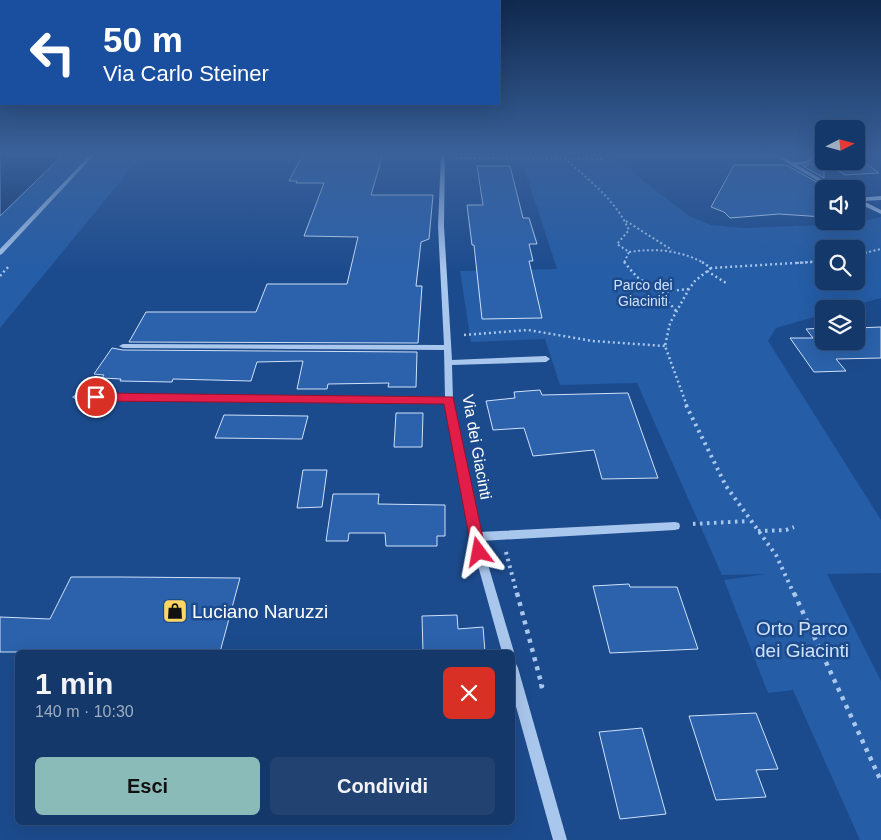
<!DOCTYPE html>
<html lang="it">
<head>
<meta charset="utf-8">
<style>
  :root { --surface:#15386a; --page:#224372; --text:#f1f3f6; --muted:#9dacc1; --line:#34527e; --accent:#8bbbb9 }
  body { margin:0; font-family:Arial,sans-serif; background:var(--page); color:var(--text); height:100vh; display:flex; flex-direction:column; font-size:19px; white-space:nowrap }
  * { box-sizing:border-box; margin:0 }
  p { font-size:16px; color:var(--muted) }
  .icon { flex:none; width:28px; height:28px; fill:none; stroke:currentColor; stroke-width:2; stroke-linecap:round; stroke-linejoin:round }
  .map { position:relative; flex:1; overflow:hidden }
  .drawer { position:absolute; left:15px; top:650px; width:500px; height:175px; display:flex; flex-direction:column; background:var(--surface); border-radius:8px; box-shadow:0 5px 20px #0002,0 0 0 1px var(--line) }
  .drawer>* { flex:none }
  .hud { position:absolute; left:0px; top:0px; width:500px; height:105px; box-shadow:0 5px 20px #0002,0 0 0 1px var(--line); background:#1a4fa0; color:#fff; overflow:hidden }
  .needle { width:32px; rotate:84deg }
  .tools { position:absolute; left:815px; top:120px; display:grid; gap:10px }
  .tools a { display:grid; place-items:center; width:50px; height:50px; border-radius:8px; background:var(--surface); box-shadow:0 5px 20px #0002,0 0 0 1px var(--line); font-size:25px }
  .pin { position:absolute; display:grid; place-items:center; width:42px; height:42px; color:#fff; margin:-21px; border:2px solid #fff; border-radius:50%; box-shadow:0 1px 5px #0007 }
  .me { position:absolute; width:55px; margin:-28px; rotate:347deg; stroke-linejoin:round; filter:drop-shadow(0 0 4px #0008) }
  .turn { display:flex; align-items:center; gap:18px; height:105px; padding:0 20px; font-size:22px }
  .turn .icon { width:65px; height:65px; stroke-width:2.5 }
  .turn b { display:block; font-size:35px; line-height:42px }
  .round { display:grid; place-items:center; flex:none; width:52px; height:52px; border-radius:8px; background:var(--page) }
  .summary { display:flex; align-items:center; justify-content:space-between; height:85px; padding:0 20px }
  h1 { font-size:30px; font-weight:600; line-height:38px }
  .action { display:flex; gap:10px; margin-top:auto; padding:10px 20px }
  .action a { flex:1; height:58px; border-radius:8px; background:var(--accent); color:#111; font-size:20px; font-weight:600; line-height:58px; text-align:center }
  .action a+a { background:var(--page); color:var(--text) }
  .map>svg:first-child { display:block }
</style>
</head>
<body>
<div class="map">
<svg width="881" height="840" viewBox="0 0 881 840">
  <rect width="100%" height="100%" fill="#1c4b8d"/>
  <path fill="#255da6" fill-rule="evenodd" d="M0,154H143L0,328Z
    M460,154H609L689,216L711,225L744,228L852,224L881,217V298L841,309H824V314L776,328L768,341L881,520V573L827,574L881,681V840H860L793,690L768,693L724,580L766,574L722,575L637,383L560,385L545,339L471,342L460,271L557,269L524,168C507,155 481,160 460,160ZM824,249H856V281H824Z"/>
  <path fill="#13376c" stroke="#9cc1ef" d="M0,154H64L0,216Z"/>
  <path fill="#2b62ab" stroke="#cfe1fa" d="M303,154H383L371,195H433L429,239L421,242L416,286H422L418,343L129,342L146,312H256L267,284H347L358,237L304,236L324,183H296L297,181H289Z
    M856,156L879,173L845,175L824,161H856Z
    M810,164H824V178L803,166Z
    M734,165H786L824,186V217L779,214L730,218L724,212L711,207Z
    M477,166H510L523,218H529L537,244H529L533,261H529L542,318L482,319L474,245H472L467,205H483Z
    M881,327V358L836,359L846,371L814,372L790,338H813L806,329L824,328V341H856V328Z
    M112,348L123,350L417,352L416,387H388L389,383L328,384L327,389H297L303,361L257,362L251,381L173,379L172,382L120,381L121,379L102,378L104,375L94,374Z
    M540,390L542,395L628,393L658,478L602,479L594,450L533,456L524,428L493,430L486,401L515,398L514,392Z
    M396,413H423L422,447H394Z
    M224,415L308,416L302,439L215,438Z
    M303,470H327L322,507L297,508Z
    M333,494H379L378,504L445,505V536H437V546H386L385,533H349L348,541H326Z
    M71,577H121L240,578L220,652H0V617L50,619Z
    M629,584L630,587H677L698,649L610,653L593,586Z
    M457,615L458,629L483,627L485,652H423L422,616Z
    M756,713L778,769L756,770L766,797L716,800L689,716Z
    M642,728L666,814L620,819L599,732Z"/>
  <g fill="none" stroke-linecap="round" stroke-linejoin="round">
    <path stroke="#a9c6ed" stroke-width="2" stroke-dasharray="2 2.5" stroke-linecap="butt" d="M456,158L602,159
      M568,161C591,182 616,201 629,230L617,244L629,252L624,263
      M626,221L672,250
      M629,252C656,248 679,250 704,263
      M856,255L881,249
      M797,263L824,261"/>
    <path stroke="#a9c6ed" stroke-width="2.5" stroke-dasharray="2 3" stroke-linecap="butt" d="M624,262L637,277L661,293L676,311
      M702,262L711,268L812,262
      M707,271L726,283
      M0,276L9,266
      M662,292L689,289
      M464,335L528,330L593,341L665,346
      M687,406L665,346L670,323L689,289L695,281L711,268"/>
    <path stroke="#a9c6ed" stroke-width="4" stroke-dasharray="2.5 4.5" stroke-linecap="butt" d="M686,405L726,486L776,555L794,594
      M693,524L749,521
      M758,531L786,530L794,527
      M506,552L517,594"/>
    <path stroke="#a9c6ed" stroke-width="4.5" stroke-dasharray="4 5.5" stroke-linecap="butt" d="M517,593L542,686L537,687
      M794,593L881,781"/>
    <path fill="#a9c6ed" fill-rule="evenodd" d="M91,154H95L2,254L0,255V249Z
      M441,154H445L444,226L452,360L546,356L550,359L546,362L452,365L453,400L479,532L675,522L679,523L680,526L679,529L675,530L481,541L514,652L512,656V652H502L470,537L445,403L76,400L72,397L76,394L445,397L444,350L123,348L119,346L123,344L444,345L438,226Z
      M772,154H777L792,162L806,161L811,154H815C814,164 806,164 797,165L839,189H832L777,157H615L613,156L615,155Z
      M881,196V200L863,201L881,210V214L856,202V198Z
      M512,662L516,664L518,668L567,840H553L512,692Z"/>
  </g>
  <linearGradient id="sky" x2="0" y2="1"><stop stop-color="#0f294e"/><stop offset="0.57" stop-color="#3a619a"/><stop offset="1" stop-color="#3a619a" stop-opacity="0"/></linearGradient>
  <rect width="881" height="271" fill="url(#sky)"/>
  <path fill="#e11d48" stroke="#92132f" d="M96,393L453,397L486,552L484,556L479,558L474,556L472,552L444,404L96,401L91,397Z"/>
  <defs>
    <symbol id="shop-square" viewBox="-11 -11 22 22"><rect x="-9" y="-9" width="18" height="18" rx="4" fill="#fed566" stroke="#1c4b8d"/><path d="M-5-2.5h2.3a2.7 3.5 0 0 1 5.4 0H5L5.5 6h-11ZM-1.5-2.5h3a1.5 2.3 0 0 0-3 0Z" fill="#111"/></symbol>
  </defs>
  <g fill-rule="evenodd">
    <use href="#shop-square" x="161" y="597" width="28" height="28"/>
  </g>
  <g text-anchor="middle" dominant-baseline="central" stroke-width="5" stroke-linejoin="round" paint-order="stroke">
    <g font-size="14" fill="#cfe1fa" stroke="#1c4b8d">
      <text x="643" y="285">Parco dei<tspan x="643" dy="16">Giaciniti</tspan></text>
    </g>
    <g font-size="16" fill="#fff" stroke="#1c4b8d">
      <text transform="translate(477 447) rotate(80)">Via dei Giacinti</text>
    </g>
    <g font-size="19" fill="#fff" stroke="#1c4b8d" text-anchor="start">
      <text x="192" y="611">Luciano Naruzzi</text>
    </g>
    <g font-size="19" fill="#cfe1fa" stroke="#1c4b8d">
      <text x="802" y="628">Orto Parco<tspan x="802" dy="22">dei Giacinti</tspan></text>
    </g>
  </g>
</svg>
<div class="tools">
<a><svg class="needle" viewBox="-14 -14 28 28"><path d="M0-13l5 13h-10z" fill="#e53935"/><path d="M0 13l5-13h-10z" fill="#9dacc1"/></svg></a>
<a><svg class="icon" aria-label="sound" viewBox="0 0 24 24"><path d="M4 9h4l5-4v14l-5-4H4zM17 9q2 3 0 6"/></svg></a>
<a><svg class="icon" aria-label="search" viewBox="0 0 24 24"><circle cx="10" cy="10" r="6"/><path d="M15 15l6 6"/></svg></a>
<a><svg class="icon" aria-label="layers" viewBox="0 0 24 24"><path d="M12 4l9 5-9 5-9-5zM3 14l9 5 9-5"/></svg></a>
</div>
<div class="pin" style="left:96px;top:397px;background:#d93025"><svg class="icon" aria-label="arrive" viewBox="0 0 24 24"><path d="M6 21V4h12l-3 4 3 4H6"/></svg></div>
<svg class="me" style="left:479px;top:552px" viewBox="-20 -20 40 40"><path d="M0-17L14 15 0 8-14 15z" fill="#e11d48" stroke="#fff" stroke-width="4"/></svg>
<div class="hud">
<div class="turn"><svg class="icon" aria-label="left" viewBox="0 0 24 24"><path d="M17 20v-9H6M10 6l-5 5 5 5"/></svg><div><b>50 m</b>Via Carlo Steiner</div></div>
</div>
<section class="drawer">
<div class="summary"><div><h1>1 min</h1><p>140 m · 10:30</p></div><a class="round" style="background:#d93025;color:#fff"><svg class="icon" aria-label="close" viewBox="0 0 24 24"><path d="M6 6l12 12M18 6L6 18"/></svg></a></div>
<div class="action"><a>Esci</a><a>Condividi</a></div>
</section>
</div>
</body>
</html>
